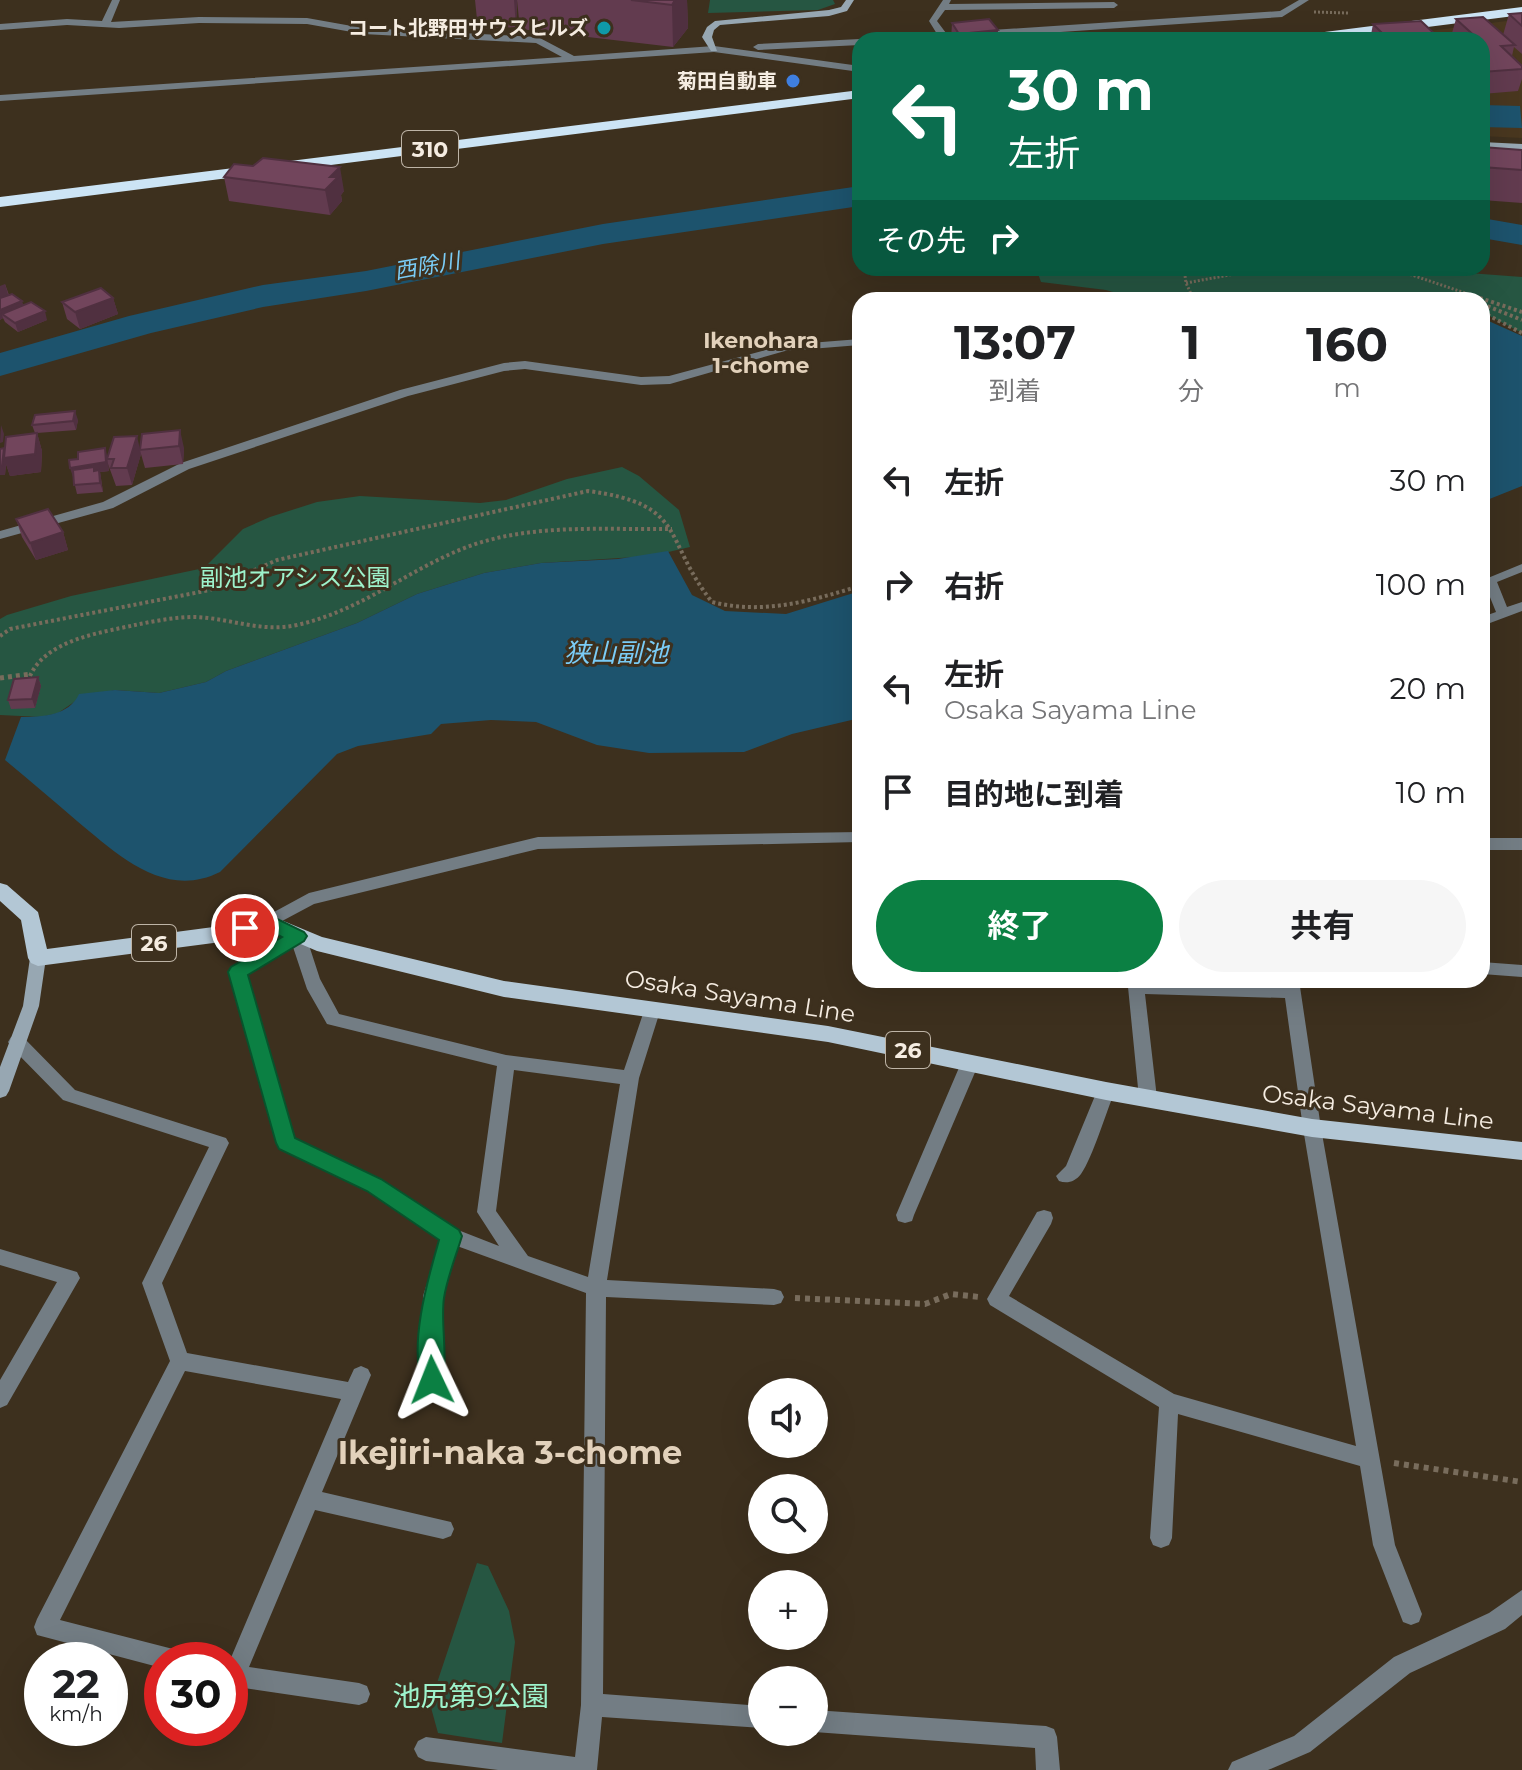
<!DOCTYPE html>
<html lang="ja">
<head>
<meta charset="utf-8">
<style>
  :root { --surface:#fff; --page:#f6f6f6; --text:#202124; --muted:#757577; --accent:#0b8043 }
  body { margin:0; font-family:Montserrat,"Noto Sans JP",sans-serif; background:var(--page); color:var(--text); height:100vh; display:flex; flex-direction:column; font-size:30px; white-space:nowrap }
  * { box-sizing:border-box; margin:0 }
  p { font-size:26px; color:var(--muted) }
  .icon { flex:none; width:44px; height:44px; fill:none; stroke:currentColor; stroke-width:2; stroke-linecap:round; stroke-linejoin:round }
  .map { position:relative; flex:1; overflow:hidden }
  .drawer { position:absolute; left:852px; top:292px; width:638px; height:696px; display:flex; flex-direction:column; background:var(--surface); border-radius:24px; box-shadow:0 8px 32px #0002 }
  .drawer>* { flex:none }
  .top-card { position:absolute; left:852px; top:32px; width:638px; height:244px; border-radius:24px; box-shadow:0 8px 32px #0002; background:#0b6e4f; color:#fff; overflow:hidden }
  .fabs { position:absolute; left:748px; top:1378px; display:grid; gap:16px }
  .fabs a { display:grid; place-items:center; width:80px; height:80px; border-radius:50%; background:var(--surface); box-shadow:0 8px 32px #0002; font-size:40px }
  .speed { position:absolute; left:24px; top:1642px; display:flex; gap:16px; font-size:40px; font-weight:700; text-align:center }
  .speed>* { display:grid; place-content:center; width:104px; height:104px; border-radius:50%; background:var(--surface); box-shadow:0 8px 32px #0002; line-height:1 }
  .speed small { font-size:20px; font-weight:400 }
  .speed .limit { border:12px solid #d22; background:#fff; color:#111 }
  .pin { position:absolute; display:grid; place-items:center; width:68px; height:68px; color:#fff; margin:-34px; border:4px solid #fff; border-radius:50%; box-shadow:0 2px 8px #0007 }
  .me { position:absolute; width:88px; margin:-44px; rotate:358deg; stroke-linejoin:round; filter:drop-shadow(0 0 6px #0008) }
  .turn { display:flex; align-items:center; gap:28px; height:168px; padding:0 24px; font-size:36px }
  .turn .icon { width:104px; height:104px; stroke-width:2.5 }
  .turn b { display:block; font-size:56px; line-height:68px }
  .then { display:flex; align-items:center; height:76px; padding:0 24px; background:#0003; gap:16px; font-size:30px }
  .eta { display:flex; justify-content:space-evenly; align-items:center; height:136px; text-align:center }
  .eta b { font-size:48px; font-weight:700; line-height:56px }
  .button { display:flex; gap:16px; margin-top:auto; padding:16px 24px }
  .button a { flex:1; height:92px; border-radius:48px; background:var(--accent); color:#fff; font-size:32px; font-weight:700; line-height:92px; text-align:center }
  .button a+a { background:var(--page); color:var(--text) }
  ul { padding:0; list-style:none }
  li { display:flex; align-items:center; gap:24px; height:104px; padding:0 24px }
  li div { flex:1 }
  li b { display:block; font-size:30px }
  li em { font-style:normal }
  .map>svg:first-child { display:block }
</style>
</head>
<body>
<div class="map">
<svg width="1522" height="1770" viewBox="0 0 1522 1770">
  <rect width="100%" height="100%" fill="#3d301e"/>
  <path fill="#49371f" d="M1522,19V138L1482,136V40H1359Z"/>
  <path fill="#265642" d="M710,0H833L835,4L818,10L708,13Z
    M1036,268H1402L1522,277V333L1482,312V300H1140L1106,290L1041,282Z
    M622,467L639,476L679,510L690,547L651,556L541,563L484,573L417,594L357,623L226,671L206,682L159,693L115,690L77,700L58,713L41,717L0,715V619L7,615L71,596L204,568L243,529L270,517L317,502L360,496L480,503L506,500L567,479Z
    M477,1563L488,1566L509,1611L515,1642L502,1743L438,1733L430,1704Z"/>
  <path fill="#1d536d" d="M1482,105L1520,106L1522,128L1482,127Z
    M1482,318L1522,336V486L1482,502Z
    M668,551L692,595L725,611L786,614L860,591V718L792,734L744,752L649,753L597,745L536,722L491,720L441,724L431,734L358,746L337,754L220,872C164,900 117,854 77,821C53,800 29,780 5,760L21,717C41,717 69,716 79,694L115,690L159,693L206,682L226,671L357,623L417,594L484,573L541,563L618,559Z"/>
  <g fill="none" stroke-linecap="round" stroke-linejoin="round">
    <path fill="#1d536d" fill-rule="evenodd" d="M860,186V206L603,244L366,291L263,307L151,333L0,376V353L129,316L263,285L366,271L603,224Z
      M1482,218L1522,225V245L1482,238Z"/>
    <path stroke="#786c5c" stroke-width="3" stroke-dasharray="2 2" stroke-linecap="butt" d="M1314,12L1348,13
      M1184,268L1186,283L1193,298
      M1391,268L1480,298
      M1186,283L1267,268
      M1404,298H1447"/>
    <path stroke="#786c5c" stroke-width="4" stroke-dasharray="3 3" stroke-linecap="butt" d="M1192,296L1194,300
      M1474,296L1522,312
      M1378,300L1427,296L1470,300
      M1482,304L1522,320
      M1482,312L1522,333
      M0,636L10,629L210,590L277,560L588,491C688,504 662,539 712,602C764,615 810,601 860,586
      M30,676C46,640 99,633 135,625C154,621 175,617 195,617C230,618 261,633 297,625C363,610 407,570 467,547C531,523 605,530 672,529"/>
    <path stroke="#786c5c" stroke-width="5" stroke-dasharray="4 4" stroke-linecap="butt" d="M0,678L31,674"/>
    <path stroke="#786c5c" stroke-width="6" stroke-dasharray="5 5" stroke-linecap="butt" d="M795,1298L925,1304L951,1294L979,1297
      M1394,1463L1522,1482"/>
    <path fill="#737d84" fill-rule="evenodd" d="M112,0H120L111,22L199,17L307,18L363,28L538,37L574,56L714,46L860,66V72L714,52L0,101V95L562,57L536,43L363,34L307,24L199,23L119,28L67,25L0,30V24L67,19L102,21Z
      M943,0H951L949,4L1114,2L1118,5L1114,8L945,10L937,21L946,33L1280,11L1299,0H1309L1282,17L944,40H883L888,37L937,34L929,21Z
      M860,39L863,40H860V45L758,50L753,47L758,44Z
      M860,339V345L785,351L670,384L641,385L525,369L504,371L408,396L189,469L113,508L0,539V531L103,502L181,463L400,390L504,363L525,361L641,377L669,376L784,345Z
      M1522,564V572L1497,582L1507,607L1522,602V611L1482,626V617L1496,612L1483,580Z
      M860,832V842L538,849L314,904L269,928L261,922L263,918L309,893L538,837Z
      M1482,838H1522V850H1482Z
      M298,930L304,932L306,936L320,979L339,1014L506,1055L624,1070L645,1008L647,1003H659L661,1008L639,1078L607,1280L774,1289L781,1291L784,1297L781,1303L774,1305L606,1297L603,1694L762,1706V1728L602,1717L597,1770H498L426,1761L418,1757L414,1749L418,1741L426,1737L575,1757L581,1705L586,1293L457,1246L443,1296L442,1380L439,1386L432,1389L425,1386L422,1380L423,1296L441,1239L367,1190L281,1148L229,972L231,968ZM293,947L307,989L327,1024L497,1066L477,1212L499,1246L458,1230L381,1180L295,1138L246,975ZM514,1070L620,1084L588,1277L528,1256L496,1211Z
      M1482,962L1522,965V977L1482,974Z
      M1283,980H1299L1321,1128L1395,1545L1422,1614L1419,1622L1411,1625L1403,1622L1373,1545L1360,1466L1178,1414L1172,1538L1169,1545L1161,1548L1153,1545L1150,1538L1159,1407L990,1305L987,1299L1037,1212L1044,1210L1051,1212L1053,1218L1051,1224L1009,1296L1174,1394L1356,1446L1303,1128L1285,998L1145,994L1157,1098L1154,1103L1148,1105L1142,1103L1139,1098L1128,987L1130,982L1283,985Z
      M17,1035L23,1037L75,1090L226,1138L229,1143L162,1283L187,1353L348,1382L354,1369L361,1366L368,1369L371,1375L322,1492L451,1522L454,1529L451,1536L443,1539L315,1510L249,1667L359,1683L367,1686L370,1694L367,1702L359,1705L230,1686V1660L341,1399L185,1371L60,1620L173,1649L181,1652L184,1660H162V1668L37,1635L34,1627L37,1619L170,1361L142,1283L209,1147L63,1100L11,1047L8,1042L11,1037Z
      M970,1056L976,1058L979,1063L914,1215L912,1221L905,1223L898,1221L896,1215L961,1063L964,1058Z
      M1106,1084L1112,1086L1115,1091C1106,1112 1093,1157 1081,1174C1075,1182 1067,1184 1059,1181L1056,1176L1066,1166L1097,1091L1100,1086Z
      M0,1249L77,1272L80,1278L7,1405L0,1408V1380L57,1282L0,1265Z
      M1522,1590V1615L1505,1629L1410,1673L1310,1752L1268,1770H1228L1232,1762L1294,1736L1394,1657L1489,1613Z
      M814,1710L1046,1726L1054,1729L1057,1737L1060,1770H1036L1035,1748L814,1732Z"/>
    <path fill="#97a7b2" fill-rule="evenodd" d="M846,0H854L847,11L829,16L720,25L714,30L712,37L717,51H711L702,37L707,27L715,21L829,10L841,7Z
      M1482,142L1522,144V150L1482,148Z
      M38,952L44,954L46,958L39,1006L9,1091L6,1096L0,1098V1067L23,1006L30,958L32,954Z"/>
    <path fill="#b3c7d5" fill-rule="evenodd" d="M0,883L7,885L38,912L47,949L221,926L269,915L322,937L504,981L828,1026L1106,1082L1312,1119L1522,1142V1160L1312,1137L1106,1100L828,1042L504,997L317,951L268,930L221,942L38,966L31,963L28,958L21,920L0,901Z"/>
    <path fill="#cce4f5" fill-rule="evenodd" d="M1522,7V15L1325,40H1286L1293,36Z
      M860,90V98L0,207V197Z"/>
  </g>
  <path fill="#623b4f" d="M475,0H517L516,27L478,29Z
    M517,0H687L688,28L673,47L520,29Z
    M1522,13V54L1514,47L1512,56L1522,66V79L1518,91L1482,94V40H1450L1456,19L1503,35L1509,14Z
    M952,23L998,30L997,40H951Z
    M1373,24L1441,40H1370Z
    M1482,147L1522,150V203L1482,200Z
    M224,177L344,191L341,195L342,201L330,215L229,201Z
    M5,284L9,295L47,320L18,332L5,322L3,318L0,320Z
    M113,298L118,314L80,329L67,319L62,302Z
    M78,420L76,430L37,433L42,451L41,472L10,476L6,464L5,475H0V449L4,448L5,452L35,433L32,425Z
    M142,434L184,448L183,464L145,468L141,454L132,485L116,486L108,464L109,471L100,472L103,492L77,494L73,477L107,457L140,449Z
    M16,519L63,532L68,550L36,560L22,537Z
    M38,677L41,686L35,708L11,709L8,700Z"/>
  <path fill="#503040" d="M514,0H517L516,27Z
    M675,0H687L688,28L673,47L672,5Z
    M998,30L997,40H959V34Z
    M340,167L344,191L341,195L342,201L330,215L325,190L330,177Z
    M5,284L10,301L0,305V286Z
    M113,298L118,314L80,329L75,312Z
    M22,301L25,310L2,314L3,318L0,320V310Z
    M45,311L47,320L18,332L15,323Z
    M75,411L78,420L76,430L73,421Z
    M1,425L4,434L3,442L0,443Z
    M180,430L184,448L183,464L179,446Z
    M37,433L42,451L41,472L10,476L6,464L5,475H0V466L4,448L7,458Z
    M137,436L141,454L132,485L127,468Z
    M105,448L107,456L109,471L100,472L103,492L100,483L95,473L73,477L70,468Z
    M63,532L68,550L36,560L30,543Z
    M38,677L41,686L35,708L32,699Z"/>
  <path fill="#72455c" stroke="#503040" stroke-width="2" d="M631,0H675L672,5Z
    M1522,13V26L1509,14Z
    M1483,17L1515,45L1501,46L1522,66V69L1482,72V44H1483L1482,40H1479L1456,19Z
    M989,19L998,30L959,34L952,23Z
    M1421,21L1441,40H1389L1373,24Z
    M1482,147L1522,150V170L1482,167Z
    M263,158L340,167L330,177H338L325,190L224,177L234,164L253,166Z
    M101,288L113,298L75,312L62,302Z
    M12,294L22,301L0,310V298Z
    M31,302L45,311L15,323L2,314Z
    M75,411L73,421L32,425L35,415Z
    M180,430L179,446L140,450L142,434Z
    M37,433L35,454L4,458L6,437Z
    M137,436L127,468H111L114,459H107L114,437Z
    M4,448L2,466H0V449Z
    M105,448L106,462L70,468L69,460L78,459V452Z
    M94,467V471L99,470L100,483L74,485L73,470Z
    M48,509L63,532L30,543L16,519Z
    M38,677L32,699L8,700L14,679Z"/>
  <path fill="#0b8043" stroke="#07532c" stroke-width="2" d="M269,915L304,932L307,936L304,941L248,975L295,1138L381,1179L459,1230L462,1236C456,1256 447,1278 444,1298C440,1323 450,1367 440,1387L432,1390L424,1387C407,1350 428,1278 439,1240L367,1191L279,1149L276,1143L228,972L231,967L282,937L267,929L245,935L236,928L239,923Z"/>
  <circle fill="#0f9aa8" stroke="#3d301e" stroke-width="3" cx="604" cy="28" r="8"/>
  <circle fill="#3f7fe0" stroke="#3d301e" stroke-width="3" cx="793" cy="81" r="8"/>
  <g text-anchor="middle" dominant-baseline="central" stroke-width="6" stroke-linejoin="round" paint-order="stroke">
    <g font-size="20" font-weight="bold" fill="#f5ece1" stroke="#3d301e" text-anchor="end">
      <text x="588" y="28">コート北野田サウスヒルズ</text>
      <text x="777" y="81">菊田自動車</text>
    </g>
    <g fill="#3d301e" stroke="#beb4a6" stroke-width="2">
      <rect x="402" y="131" width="56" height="36" rx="6"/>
      <rect x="132" y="925" width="44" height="36" rx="6"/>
      <rect x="886" y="1032" width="44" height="36" rx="6"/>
    </g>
    <g font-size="22" font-weight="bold" fill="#f5ece1">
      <text x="430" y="149">310</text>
      <text x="154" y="943">26</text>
      <text x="908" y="1050">26</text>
    </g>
    <g font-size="22" font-style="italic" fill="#7accf6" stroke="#3d301e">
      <text transform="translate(427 266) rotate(-10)">西除川</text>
    </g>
    <g font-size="22" font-weight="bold" fill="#e2d1bb" stroke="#3d301e">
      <text x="761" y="340">Ikenohara<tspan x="761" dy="25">1-chome</tspan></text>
    </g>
    <g font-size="24" fill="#9df3cc" stroke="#3d301e">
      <text x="295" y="577">副池オアシス公園</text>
    </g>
    <g font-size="24" fill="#f5ece1" stroke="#3d301e">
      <text transform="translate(740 996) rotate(9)">Osaka Sayama Line</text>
      <text transform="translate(1378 1107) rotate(7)">Osaka Sayama Line</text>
    </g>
    <g font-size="26" font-style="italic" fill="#7accf6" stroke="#3d301e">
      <text x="616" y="653">狭山副池</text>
    </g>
    <g font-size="28" fill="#9df3cc" stroke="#3d301e">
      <text x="471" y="1696">池尻第9公園</text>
    </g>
    <g font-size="32" font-weight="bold" fill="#e2d1bb" stroke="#3d301e">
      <text x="510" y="1452">Ikejiri-naka 3-chome</text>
    </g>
  </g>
</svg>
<div class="fabs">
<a><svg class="icon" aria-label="sound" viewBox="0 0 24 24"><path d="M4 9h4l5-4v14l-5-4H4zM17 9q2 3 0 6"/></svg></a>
<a><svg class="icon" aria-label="search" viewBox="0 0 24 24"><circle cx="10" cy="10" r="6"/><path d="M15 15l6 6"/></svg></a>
<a>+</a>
<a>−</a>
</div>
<div class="speed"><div>22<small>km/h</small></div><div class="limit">30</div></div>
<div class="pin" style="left:245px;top:928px;background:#d93025"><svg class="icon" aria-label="arrive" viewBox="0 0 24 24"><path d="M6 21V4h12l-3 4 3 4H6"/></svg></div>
<svg class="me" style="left:432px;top:1380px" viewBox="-20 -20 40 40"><path d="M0-17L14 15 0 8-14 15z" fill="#0b8043" stroke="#fff" stroke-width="4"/></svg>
<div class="top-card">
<div class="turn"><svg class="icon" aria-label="left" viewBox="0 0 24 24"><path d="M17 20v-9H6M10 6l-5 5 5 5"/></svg><div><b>30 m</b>左折</div></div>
<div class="then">その先<svg class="icon" aria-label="right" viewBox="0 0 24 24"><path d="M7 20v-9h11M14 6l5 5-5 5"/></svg></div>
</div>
<section class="drawer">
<div class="eta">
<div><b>13:07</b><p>到着</p></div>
<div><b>1</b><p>分</p></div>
<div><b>160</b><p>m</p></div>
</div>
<ul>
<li><svg class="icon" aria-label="left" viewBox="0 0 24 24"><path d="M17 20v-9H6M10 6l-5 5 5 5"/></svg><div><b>左折</b></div><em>30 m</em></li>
<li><svg class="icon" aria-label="right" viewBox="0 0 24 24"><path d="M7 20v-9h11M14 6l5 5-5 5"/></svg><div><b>右折</b></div><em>100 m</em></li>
<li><svg class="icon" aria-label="left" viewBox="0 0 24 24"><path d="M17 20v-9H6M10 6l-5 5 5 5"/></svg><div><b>左折</b><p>Osaka Sayama Line</p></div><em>20 m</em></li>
<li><svg class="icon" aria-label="arrive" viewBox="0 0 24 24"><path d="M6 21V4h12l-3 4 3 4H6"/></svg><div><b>目的地に到着</b></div><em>10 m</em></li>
</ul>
<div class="button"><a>終了</a><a>共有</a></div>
</section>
</div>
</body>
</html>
